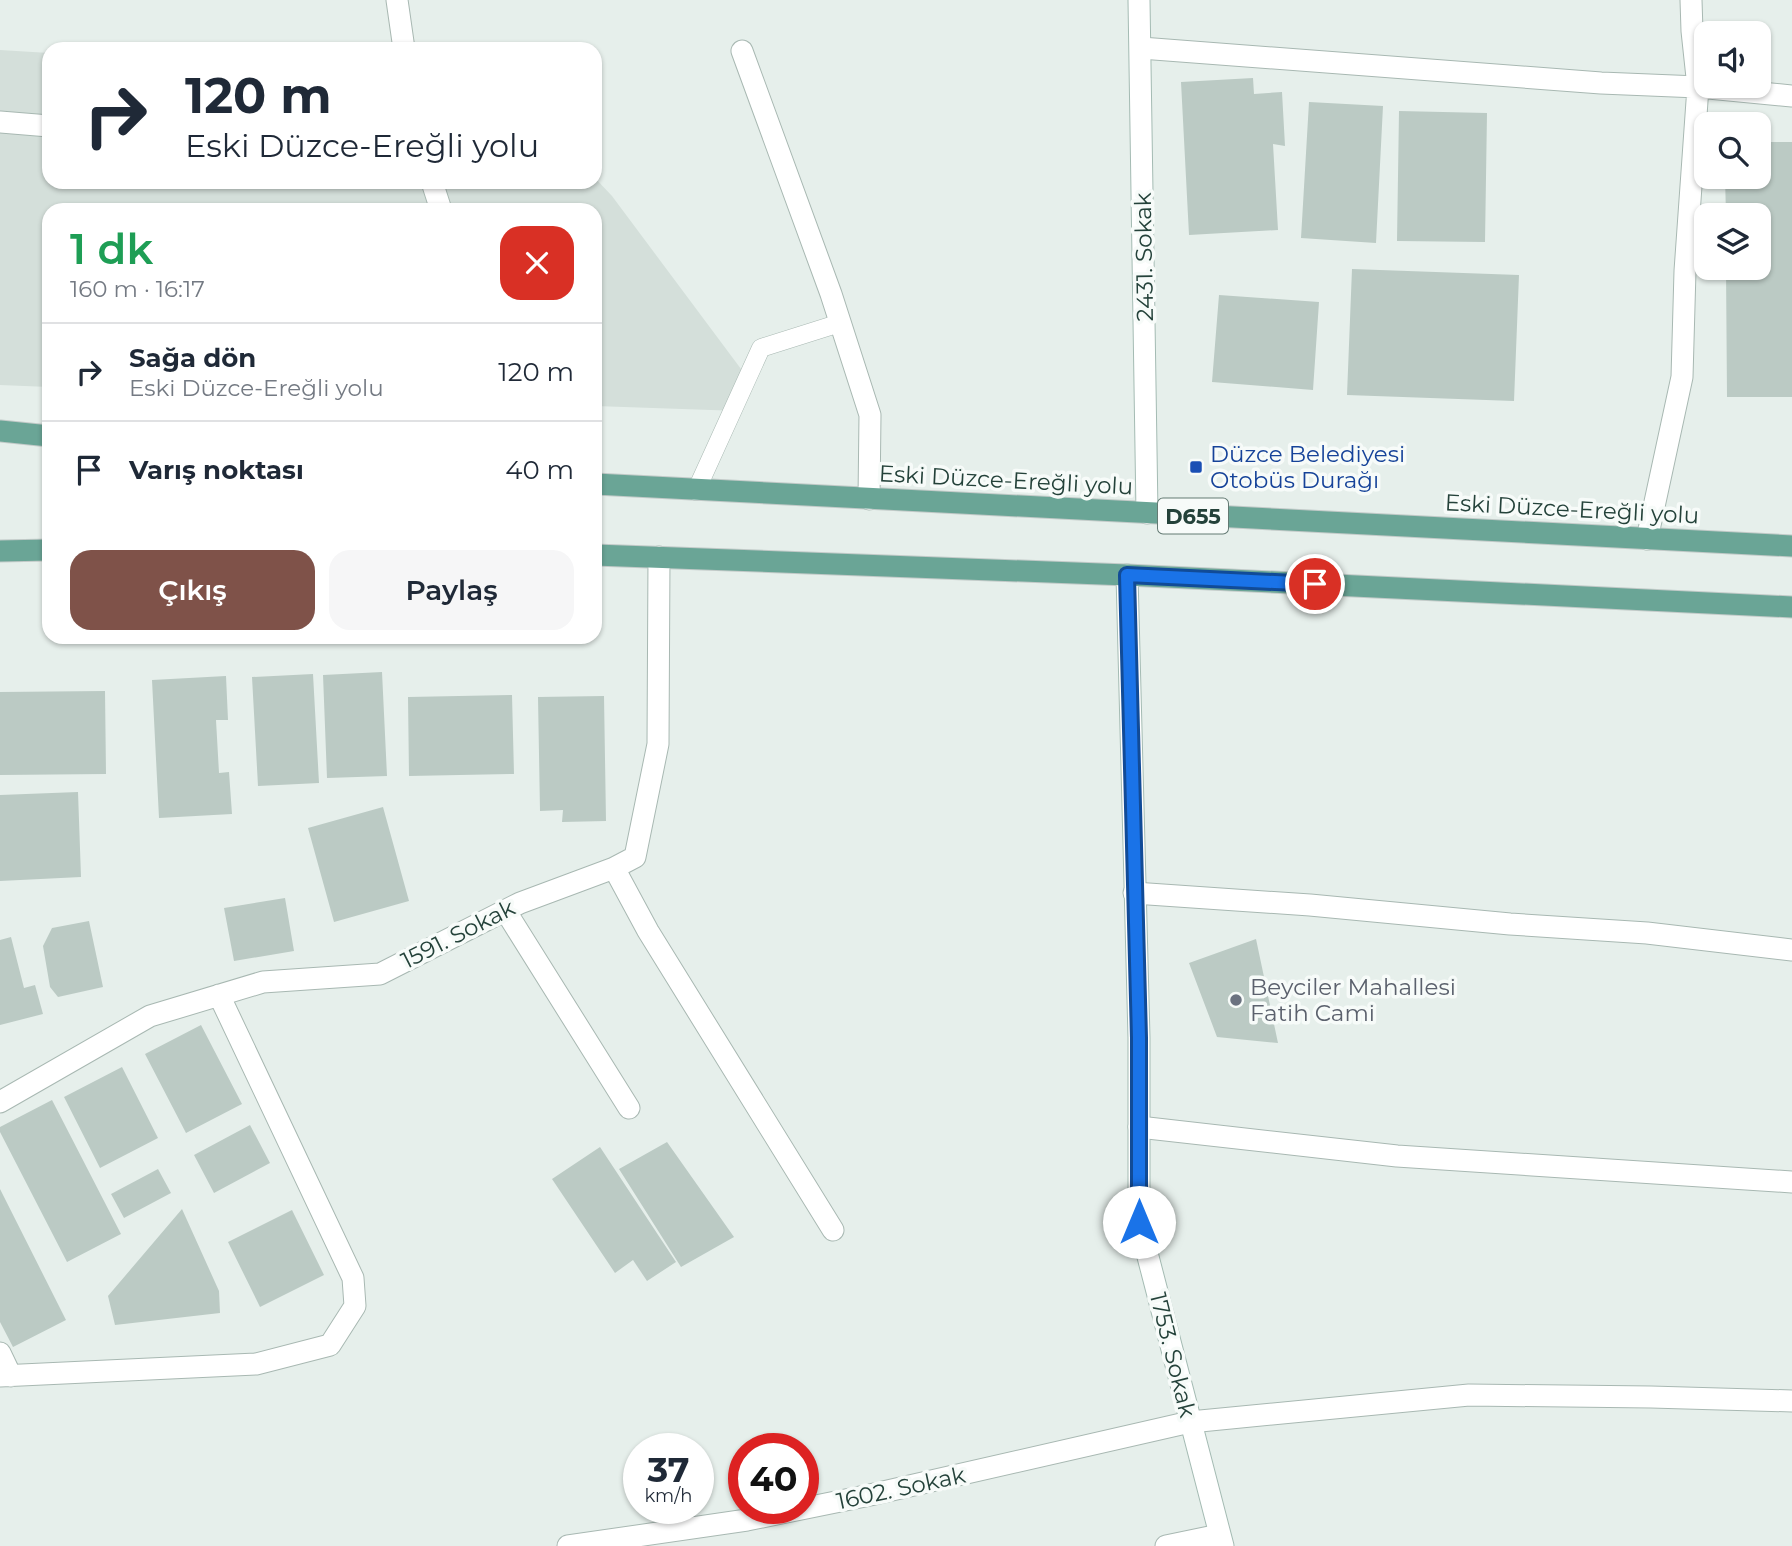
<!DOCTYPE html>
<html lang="tr">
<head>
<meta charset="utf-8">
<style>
  :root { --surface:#fff; --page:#f6f6f7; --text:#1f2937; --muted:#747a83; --line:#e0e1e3; --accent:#7f5249 }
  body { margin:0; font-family:Montserrat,sans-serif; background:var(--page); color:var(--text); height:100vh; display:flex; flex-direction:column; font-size:26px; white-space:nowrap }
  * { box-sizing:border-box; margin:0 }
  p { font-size:23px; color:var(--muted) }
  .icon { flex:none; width:38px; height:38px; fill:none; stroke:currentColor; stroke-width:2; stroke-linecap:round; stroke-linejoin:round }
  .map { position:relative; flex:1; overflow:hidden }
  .sheet { position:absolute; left:42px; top:203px; width:560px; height:441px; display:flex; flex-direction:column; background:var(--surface); border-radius:21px; box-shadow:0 2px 5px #0004 }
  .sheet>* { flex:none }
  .hud { position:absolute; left:42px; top:42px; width:560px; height:147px; border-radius:21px; box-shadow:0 2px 5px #0004; background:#fff; color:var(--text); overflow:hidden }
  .fabs { position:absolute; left:1694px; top:21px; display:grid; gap:14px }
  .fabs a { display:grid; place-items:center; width:77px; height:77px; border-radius:14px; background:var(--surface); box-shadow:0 2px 5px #0004; font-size:35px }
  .speed { position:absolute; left:623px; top:1433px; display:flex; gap:14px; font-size:35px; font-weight:700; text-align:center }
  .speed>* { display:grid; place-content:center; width:91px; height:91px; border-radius:50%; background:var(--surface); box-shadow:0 2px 5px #0004; line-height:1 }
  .speed small { font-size:18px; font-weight:400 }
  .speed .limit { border:10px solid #d22; background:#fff; color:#111 }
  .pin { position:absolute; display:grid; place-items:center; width:60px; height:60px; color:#fff; margin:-30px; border:4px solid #fff; border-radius:50%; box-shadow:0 2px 7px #0007 }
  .me { position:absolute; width:77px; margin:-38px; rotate:0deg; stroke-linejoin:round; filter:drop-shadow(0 0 5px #0008) }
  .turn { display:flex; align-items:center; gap:24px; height:147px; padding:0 28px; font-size:32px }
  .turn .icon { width:91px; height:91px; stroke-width:2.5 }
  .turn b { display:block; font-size:49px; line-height:60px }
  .round { display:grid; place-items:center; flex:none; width:74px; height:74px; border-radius:21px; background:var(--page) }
  .head { display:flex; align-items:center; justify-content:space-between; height:119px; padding:0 28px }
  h1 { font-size:42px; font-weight:600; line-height:52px; color:#1e9e55 }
  .action { display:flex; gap:14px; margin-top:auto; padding:14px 28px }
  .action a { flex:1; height:80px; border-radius:21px; background:var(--accent); color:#fff; font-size:28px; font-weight:600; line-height:80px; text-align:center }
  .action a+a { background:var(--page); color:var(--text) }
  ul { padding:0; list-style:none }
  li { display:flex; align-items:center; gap:21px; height:98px; padding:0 28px; border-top:2px solid var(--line) }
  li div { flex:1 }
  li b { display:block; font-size:26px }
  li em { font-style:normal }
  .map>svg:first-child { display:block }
</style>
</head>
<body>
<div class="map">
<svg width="1792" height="1546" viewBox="0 0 1792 1546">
  <rect width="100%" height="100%" fill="#e6efeb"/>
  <path fill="#d4dfda" d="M0,50L49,53V182H595V178L612,196L744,373L740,411L595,406V210H49V387L0,385Z"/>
  <path fill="#bbcac4" d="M1253,78L1254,94L1282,92L1285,146L1273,144L1278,230L1189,235L1181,82Z
    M1309,102L1383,106L1376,243L1301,238Z
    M1399,111L1487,113L1485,242L1397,241Z
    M1759,142H1792V397H1727L1726,268H1759V215H1726L1725,177H1759Z
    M1352,269L1519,275L1514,401L1347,395Z
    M1219,295L1319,302L1313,390L1212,382Z
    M382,672L387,776L327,778L323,675Z
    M313,674L319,783L258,786L252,677Z
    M226,676L228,720H216L219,773L229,772L232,814L159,818L152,680Z
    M105,691L106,774L0,775V692Z
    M512,695L514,774L409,776L408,697Z
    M604,696L606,821L562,822L563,810L540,811L538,697Z
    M78,792L81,877L0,881V795Z
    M383,807L409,901L334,922L308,828Z
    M285,898L294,951L234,961L224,908Z
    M89,921L103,987L58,997L50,987L43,946L52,928Z
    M11,937L24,988L35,985L43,1014L0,1025V940Z
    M1256,939L1278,1043L1217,1037L1189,963Z
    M201,1025L242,1104L186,1133L145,1054Z
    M122,1067L158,1138L100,1168L64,1097Z
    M52,1100L121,1234L67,1262L0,1132V1127Z
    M250,1125L270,1163L214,1193L194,1155Z
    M667,1142L734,1237L681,1267L619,1169Z
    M600,1147L676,1262L647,1281L633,1260L615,1273L552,1179Z
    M158,1169L171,1193L124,1218L111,1194Z
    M0,1189L66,1320L13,1347L0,1322Z
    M182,1209L219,1291L220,1313L115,1325L108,1296Z
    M292,1210L324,1275L260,1307L228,1242Z"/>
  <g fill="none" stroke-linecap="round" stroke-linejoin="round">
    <defs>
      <path id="lane" d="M696,491L761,348L840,323"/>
      <path id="street" d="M397,0L404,49
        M1141,48L1601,83L1698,87L1792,96
        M742,51L831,294L870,415L869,499
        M0,122L49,126
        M432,182L441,210
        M1647,539L1682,377L1685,271L1698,87L1692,31L1691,0
        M614,868L648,931L833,1230
        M1134,893L1310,905L1510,924L1647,933L1792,950
        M505,910L629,1108
        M0,1102L150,1016L263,982L380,974L520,903L614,868L635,857L658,744L659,557
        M1139,1127L1397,1156L1792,1182
        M0,1353L11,1376
        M0,1376L256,1364L330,1345L355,1306L353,1278L219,995
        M568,1546L747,1520L870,1495L1190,1422L1469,1395L1651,1397L1792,1401
        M1166,1546L1219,1535"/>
      <path id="secondary" d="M1139,0L1147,513
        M1127,575L1139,1038V1222L1223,1546"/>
      <path id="primary" d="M0,431L49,436
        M595,484L1792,546
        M0,551L49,550
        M595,555L1127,575L1792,607"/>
    </defs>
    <use href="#lane" stroke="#a8b8b2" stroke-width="19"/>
    <use href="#street" stroke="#a8b8b2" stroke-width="23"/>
    <use href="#secondary" stroke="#a4bbb3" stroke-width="23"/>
    <use href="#primary" stroke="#c2cac8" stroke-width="23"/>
    <use href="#lane" stroke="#fff" stroke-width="18"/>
    <use href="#street" stroke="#fff" stroke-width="21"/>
    <use href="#secondary" stroke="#fff" stroke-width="21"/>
    <use href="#primary" stroke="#6aa596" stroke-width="21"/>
  </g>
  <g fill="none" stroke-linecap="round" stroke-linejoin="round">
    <defs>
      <path id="route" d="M1139,1222V1038L1127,575L1315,584"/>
    </defs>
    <use href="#route" stroke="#114b97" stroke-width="18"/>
    <use href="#route" stroke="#1a73e8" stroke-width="12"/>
  </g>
  <rect fill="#1a4fb4" stroke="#f7fbf9" stroke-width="2.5" x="1189" y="460" width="14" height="14" rx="3.5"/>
  <circle fill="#6b7280" stroke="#f7fbf9" stroke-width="2.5" cx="1236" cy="1000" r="7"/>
  <g text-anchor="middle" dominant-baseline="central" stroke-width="7" stroke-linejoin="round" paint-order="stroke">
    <rect fill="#f7fbf9" stroke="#637a73" stroke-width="2" x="1158" y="498.5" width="70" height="35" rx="5"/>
    <g font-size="21" font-weight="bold" fill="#24423a">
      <text x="1193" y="516">D655</text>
    </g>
    <g font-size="23" fill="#24423a" stroke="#f7fbf9">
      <text transform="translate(1144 257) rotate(-91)">2431. Sokak</text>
      <text transform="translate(1006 480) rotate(3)">Eski Düzce-Ereğli yolu</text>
      <text transform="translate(1572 509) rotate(3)">Eski Düzce-Ereğli yolu</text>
      <text transform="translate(458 934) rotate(-27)">1591. Sokak</text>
      <text transform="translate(1173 1355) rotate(76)">1753. Sokak</text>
      <text transform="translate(901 1488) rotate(-12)">1602. Sokak</text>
    </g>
    <g font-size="23" fill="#164399" stroke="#f7fbf9" text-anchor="start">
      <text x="1210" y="454">Düzce Belediyesi<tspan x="1210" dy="26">Otobüs Durağı</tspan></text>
    </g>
    <g font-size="23" fill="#5b616d" stroke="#f7fbf9" text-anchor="start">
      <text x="1250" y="987">Beyciler Mahallesi<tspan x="1250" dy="26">Fatih Cami</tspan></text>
    </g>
  </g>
</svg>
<div class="fabs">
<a><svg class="icon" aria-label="sound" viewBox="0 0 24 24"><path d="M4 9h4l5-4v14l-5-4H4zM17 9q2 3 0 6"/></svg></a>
<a><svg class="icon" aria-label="search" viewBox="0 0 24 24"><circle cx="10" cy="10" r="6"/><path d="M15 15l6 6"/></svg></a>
<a><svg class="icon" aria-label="layers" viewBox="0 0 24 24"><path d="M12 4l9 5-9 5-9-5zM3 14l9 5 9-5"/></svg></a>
</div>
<div class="speed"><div>37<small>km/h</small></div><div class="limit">40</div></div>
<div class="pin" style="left:1315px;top:584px;background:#d93025"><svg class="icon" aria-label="arrive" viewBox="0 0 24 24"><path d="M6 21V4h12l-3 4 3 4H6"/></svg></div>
<svg class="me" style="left:1139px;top:1222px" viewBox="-20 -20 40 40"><circle r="19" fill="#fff"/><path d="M0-13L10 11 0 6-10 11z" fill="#1a73e8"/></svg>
<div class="hud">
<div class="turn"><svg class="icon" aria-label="right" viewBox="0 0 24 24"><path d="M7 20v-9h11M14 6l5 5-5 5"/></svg><div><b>120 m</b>Eski Düzce-Ereğli yolu</div></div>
</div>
<section class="sheet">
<div class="head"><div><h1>1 dk</h1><p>160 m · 16:17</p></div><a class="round" style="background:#d93025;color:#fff"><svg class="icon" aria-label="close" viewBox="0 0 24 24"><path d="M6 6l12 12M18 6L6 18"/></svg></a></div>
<ul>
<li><svg class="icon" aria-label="right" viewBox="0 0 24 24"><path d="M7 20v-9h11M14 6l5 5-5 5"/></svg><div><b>Sağa dön</b><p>Eski Düzce-Ereğli yolu</p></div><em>120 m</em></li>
<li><svg class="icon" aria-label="arrive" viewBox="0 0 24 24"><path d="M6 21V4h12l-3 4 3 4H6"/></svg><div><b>Varış noktası</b></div><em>40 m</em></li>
</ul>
<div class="action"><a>Çıkış</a><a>Paylaş</a></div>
</section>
</div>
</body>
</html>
